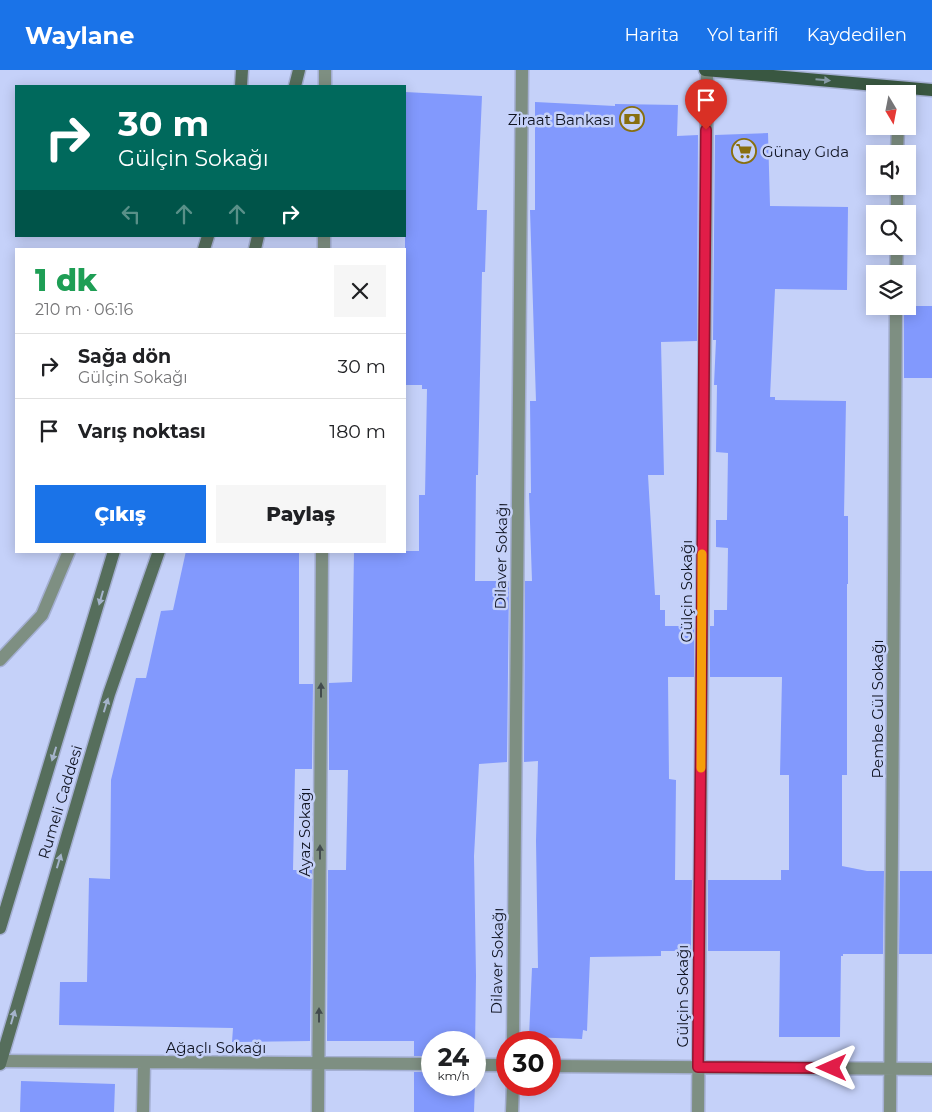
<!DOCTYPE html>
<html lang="tr">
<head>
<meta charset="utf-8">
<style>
  :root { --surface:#fff; --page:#f6f6f6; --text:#202124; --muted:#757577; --line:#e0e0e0; --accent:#1a73e8 }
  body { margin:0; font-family:Montserrat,sans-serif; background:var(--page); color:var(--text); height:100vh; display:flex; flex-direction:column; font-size:19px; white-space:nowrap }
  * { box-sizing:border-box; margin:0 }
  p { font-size:16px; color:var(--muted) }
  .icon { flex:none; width:28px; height:28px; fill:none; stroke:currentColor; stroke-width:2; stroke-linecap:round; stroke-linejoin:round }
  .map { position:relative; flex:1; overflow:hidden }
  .details { position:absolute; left:15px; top:178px; width:391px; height:305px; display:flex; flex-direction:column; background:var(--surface); border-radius:0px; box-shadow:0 2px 12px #0003 }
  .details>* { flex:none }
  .guide { position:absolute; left:15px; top:15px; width:391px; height:152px; border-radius:0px; box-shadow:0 2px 12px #0003; background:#00695c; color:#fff; overflow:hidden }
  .needle { width:32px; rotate:170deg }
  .tools { position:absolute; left:866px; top:15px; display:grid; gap:10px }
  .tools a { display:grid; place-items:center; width:50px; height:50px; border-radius:0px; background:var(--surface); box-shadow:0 2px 12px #0003; font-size:25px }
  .speed { position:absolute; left:421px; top:961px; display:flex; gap:10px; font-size:25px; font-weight:700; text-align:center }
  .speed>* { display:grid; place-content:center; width:65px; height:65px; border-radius:50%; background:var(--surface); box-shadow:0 2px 12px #0003; line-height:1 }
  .speed small { font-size:12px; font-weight:400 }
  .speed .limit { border:8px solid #d22; background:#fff; color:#111 }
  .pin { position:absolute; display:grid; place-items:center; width:42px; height:42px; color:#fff; margin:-51px -21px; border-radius:50% 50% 50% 0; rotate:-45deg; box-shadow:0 0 5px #0007 }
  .pin .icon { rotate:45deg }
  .me { position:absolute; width:55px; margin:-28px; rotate:270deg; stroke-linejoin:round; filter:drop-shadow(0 0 4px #0008) }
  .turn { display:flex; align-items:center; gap:18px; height:105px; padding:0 20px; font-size:22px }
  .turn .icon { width:65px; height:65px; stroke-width:2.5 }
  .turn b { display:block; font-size:35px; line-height:42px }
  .lanes { display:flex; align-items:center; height:48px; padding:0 20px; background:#0003; justify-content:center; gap:25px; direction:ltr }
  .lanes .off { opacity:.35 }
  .round { display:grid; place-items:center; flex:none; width:52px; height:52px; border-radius:0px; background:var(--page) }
  .headline { display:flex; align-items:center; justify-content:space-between; height:85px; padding:0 20px }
  h1 { font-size:30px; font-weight:800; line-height:38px; color:#1e9e55 }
  .button { display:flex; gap:10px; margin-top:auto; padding:10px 20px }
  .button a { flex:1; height:58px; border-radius:0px; background:var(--accent); color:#fff; font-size:20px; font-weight:800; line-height:58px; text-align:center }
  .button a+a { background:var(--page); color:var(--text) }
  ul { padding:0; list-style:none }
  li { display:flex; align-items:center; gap:15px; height:65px; padding:0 20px; border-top:1px solid var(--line) }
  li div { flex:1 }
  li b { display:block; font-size:19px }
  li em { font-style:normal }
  header { display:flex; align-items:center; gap:30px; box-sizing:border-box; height:70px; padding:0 25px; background:var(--accent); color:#fff }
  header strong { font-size:24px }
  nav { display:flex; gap:28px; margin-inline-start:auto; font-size:18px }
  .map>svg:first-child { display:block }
</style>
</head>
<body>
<header>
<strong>Waylane</strong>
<nav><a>Harita</a><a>Yol tarifi</a><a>Kaydedilen</a></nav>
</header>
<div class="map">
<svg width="932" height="1042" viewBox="0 0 932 1042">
  <rect width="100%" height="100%" fill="#c5d1f9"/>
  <path fill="#8299fd" d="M405,22L482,26L477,140H487L485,202H482L478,405H476L475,511H509L507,692L479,694L474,786L476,906L475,981V972H432V986H414V971H327L328,800H346L348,700H329V613L352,612L354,481H419V425H425L427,319H422V315H405Z
    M535,32L615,36V34L678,35L677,66L698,65L697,271L661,272L664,405H648L655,525H660V540H665V556H694V607H668L669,709L676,710L675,810H692L691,881H661V886L590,887L587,961L583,960L582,969L529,967L532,898H538L536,771L538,691L524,692L525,511H532L529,423H531L530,331H536L530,140H535Z
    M768,63L770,136L848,137L847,220L775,219L770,327H775V330L846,331L844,446H848V514H847V705H842V796L867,801H884L883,884H843V886H841L840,967H779L780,881H708V810H781V800H789V705H780L782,607H710V556H714V540H727L728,478L716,477V450H727L728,383L716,382L717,315H714L716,270H713L715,65Z
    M904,236H932V308H904Z
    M186,481H299V614H313L312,699H295L293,800H312L310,971L232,972L233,958L59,955L60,912H87L89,808L110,809L111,710L136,608H146L161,541L173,540Z
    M900,801H932V884H899Z
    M414,1002H432V1015H475L474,1042H414Z
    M21,1011L115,1014L114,1042H20Z"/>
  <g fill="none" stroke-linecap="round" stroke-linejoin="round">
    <defs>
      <path id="lane" d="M0,590L42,545L69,481"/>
      <path id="street" d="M325,16V0
        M897,84L898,56
        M897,144V116
        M324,179V166
        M896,204L897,176
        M513,972L522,0
        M0,991L432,994
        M475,995H508
        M550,996L932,999
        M143,1042L144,993
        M318,1042L322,481
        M512,1042L513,1015
        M698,1042L707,0
        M890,1042L896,236"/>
      <path id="secondary" d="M241,16L242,0
        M295,16L299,0
        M204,179L208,166
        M255,179L258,166
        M0,858L114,481
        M0,994L109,624L159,481"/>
      <path id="primary" d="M705,0L932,20"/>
    </defs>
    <use href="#lane" stroke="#a4afd2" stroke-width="15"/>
    <use href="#street" stroke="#a4afd2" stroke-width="15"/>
    <use href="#secondary" stroke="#a4afd2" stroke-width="15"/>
    <use href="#primary" stroke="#a4afd2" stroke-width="15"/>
    <use href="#lane" stroke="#7e8f82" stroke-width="12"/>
    <use href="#street" stroke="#7e8f82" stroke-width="12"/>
    <use href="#secondary" stroke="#566e5c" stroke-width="12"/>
    <use href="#primary" stroke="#395741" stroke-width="12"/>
  </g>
  <defs><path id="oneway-solid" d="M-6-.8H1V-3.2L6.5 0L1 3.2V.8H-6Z" transform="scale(1.25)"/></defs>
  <use fill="#869aa6" href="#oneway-solid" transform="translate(823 10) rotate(5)"/>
  <g fill="#a4b3ca">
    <use href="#oneway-solid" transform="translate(101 528) rotate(106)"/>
    <use href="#oneway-solid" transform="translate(106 635) rotate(-73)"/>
    <use href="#oneway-solid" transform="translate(54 684) rotate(107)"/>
    <use href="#oneway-solid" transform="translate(59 791) rotate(-73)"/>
    <use href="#oneway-solid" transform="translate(13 947) rotate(-74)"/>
  </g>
  <g fill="#424b4d">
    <use href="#oneway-solid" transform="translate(321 620) rotate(-90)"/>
    <use href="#oneway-solid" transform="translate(320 782) rotate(-90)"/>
    <use href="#oneway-solid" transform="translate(319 945) rotate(-90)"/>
  </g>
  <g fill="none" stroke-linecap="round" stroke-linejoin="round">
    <defs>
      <path id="route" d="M706,60L698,997L832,998"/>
    </defs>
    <use href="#route" stroke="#92132f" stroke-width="12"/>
    <use href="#route" stroke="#e11d48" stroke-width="9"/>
    <path stroke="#f59e0b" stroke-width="9" d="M701,698L702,484"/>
  </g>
  <defs>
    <symbol id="bank-ring" viewBox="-11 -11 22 22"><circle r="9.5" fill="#c5d1f9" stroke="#886f0f" stroke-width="1.5"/><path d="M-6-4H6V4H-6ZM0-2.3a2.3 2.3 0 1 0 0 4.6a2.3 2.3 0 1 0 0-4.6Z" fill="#886f0f"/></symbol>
    <symbol id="supermarket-ring" viewBox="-11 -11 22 22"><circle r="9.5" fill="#c5d1f9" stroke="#886f0f" stroke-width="1.5"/><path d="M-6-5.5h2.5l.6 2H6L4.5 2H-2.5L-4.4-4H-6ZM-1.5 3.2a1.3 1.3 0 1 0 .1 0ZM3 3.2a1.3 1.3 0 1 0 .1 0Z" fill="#886f0f"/></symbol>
  </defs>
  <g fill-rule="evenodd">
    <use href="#bank-ring" x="618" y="35" width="28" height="28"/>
    <use href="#supermarket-ring" x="730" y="67" width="28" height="28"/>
  </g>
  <g text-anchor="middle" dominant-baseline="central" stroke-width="5" stroke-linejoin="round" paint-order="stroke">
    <g font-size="15" fill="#101422" stroke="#c5d1f9" text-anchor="end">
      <text x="614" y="49">Ziraat Bankası</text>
      <text x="762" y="81" text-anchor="start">Günay Gıda</text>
    </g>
    <g font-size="15" fill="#101422" stroke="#c5d1f9">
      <text transform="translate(501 486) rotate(-89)">Dilaver Sokağı</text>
      <text transform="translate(686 521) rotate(-90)">Gülçin Sokağı</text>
      <text transform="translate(877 639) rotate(-90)">Pembe Gül Sokağı</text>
      <text transform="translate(60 732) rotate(-73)">Rumeli Caddesi</text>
      <text transform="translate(304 762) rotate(-90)">Ayaz Sokağı</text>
      <text transform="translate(497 891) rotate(-89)">Dilaver Sokağı</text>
      <text transform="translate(682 926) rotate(-90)">Gülçin Sokağı</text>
      <text x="216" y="977">Ağaçlı Sokağı</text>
    </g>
  </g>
</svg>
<div class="tools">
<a><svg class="needle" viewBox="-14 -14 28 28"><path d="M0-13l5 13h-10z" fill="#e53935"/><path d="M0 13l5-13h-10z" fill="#757577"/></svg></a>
<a><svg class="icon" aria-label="sound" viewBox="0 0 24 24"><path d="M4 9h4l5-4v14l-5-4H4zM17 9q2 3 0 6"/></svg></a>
<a><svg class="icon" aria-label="search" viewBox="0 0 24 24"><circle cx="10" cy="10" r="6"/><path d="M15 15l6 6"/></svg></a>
<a><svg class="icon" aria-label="layers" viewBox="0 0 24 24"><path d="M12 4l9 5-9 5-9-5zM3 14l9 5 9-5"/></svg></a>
</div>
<div class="speed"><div>24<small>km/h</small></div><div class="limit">30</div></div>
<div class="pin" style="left:706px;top:60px;background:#d93025"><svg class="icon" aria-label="arrive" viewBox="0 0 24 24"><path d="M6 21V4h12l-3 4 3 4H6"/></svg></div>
<svg class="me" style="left:832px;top:998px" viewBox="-20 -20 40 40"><path d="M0-17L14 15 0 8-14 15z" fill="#e11d48" stroke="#fff" stroke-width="4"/></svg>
<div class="guide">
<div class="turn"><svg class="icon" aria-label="right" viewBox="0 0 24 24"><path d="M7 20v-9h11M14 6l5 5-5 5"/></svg><div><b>30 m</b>Gülçin Sokağı</div></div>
<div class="lanes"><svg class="icon off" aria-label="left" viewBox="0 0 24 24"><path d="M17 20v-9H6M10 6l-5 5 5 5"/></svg><svg class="icon off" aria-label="ahead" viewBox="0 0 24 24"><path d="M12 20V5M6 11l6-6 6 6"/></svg><svg class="icon off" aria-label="ahead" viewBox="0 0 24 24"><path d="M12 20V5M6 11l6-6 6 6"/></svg><svg class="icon" aria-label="right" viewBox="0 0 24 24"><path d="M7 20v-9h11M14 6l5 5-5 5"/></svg></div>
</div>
<section class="details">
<div class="headline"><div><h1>1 dk</h1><p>210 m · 06:16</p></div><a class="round"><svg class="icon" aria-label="close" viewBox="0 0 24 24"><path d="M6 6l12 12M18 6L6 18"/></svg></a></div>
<ul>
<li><svg class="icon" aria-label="right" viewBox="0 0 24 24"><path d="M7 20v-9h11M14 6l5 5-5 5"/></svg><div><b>Sağa dön</b><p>Gülçin Sokağı</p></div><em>30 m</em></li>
<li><svg class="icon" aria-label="arrive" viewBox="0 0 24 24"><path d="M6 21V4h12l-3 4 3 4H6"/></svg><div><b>Varış noktası</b></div><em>180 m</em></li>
</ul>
<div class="button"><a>Çıkış</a><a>Paylaş</a></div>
</section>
</div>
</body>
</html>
